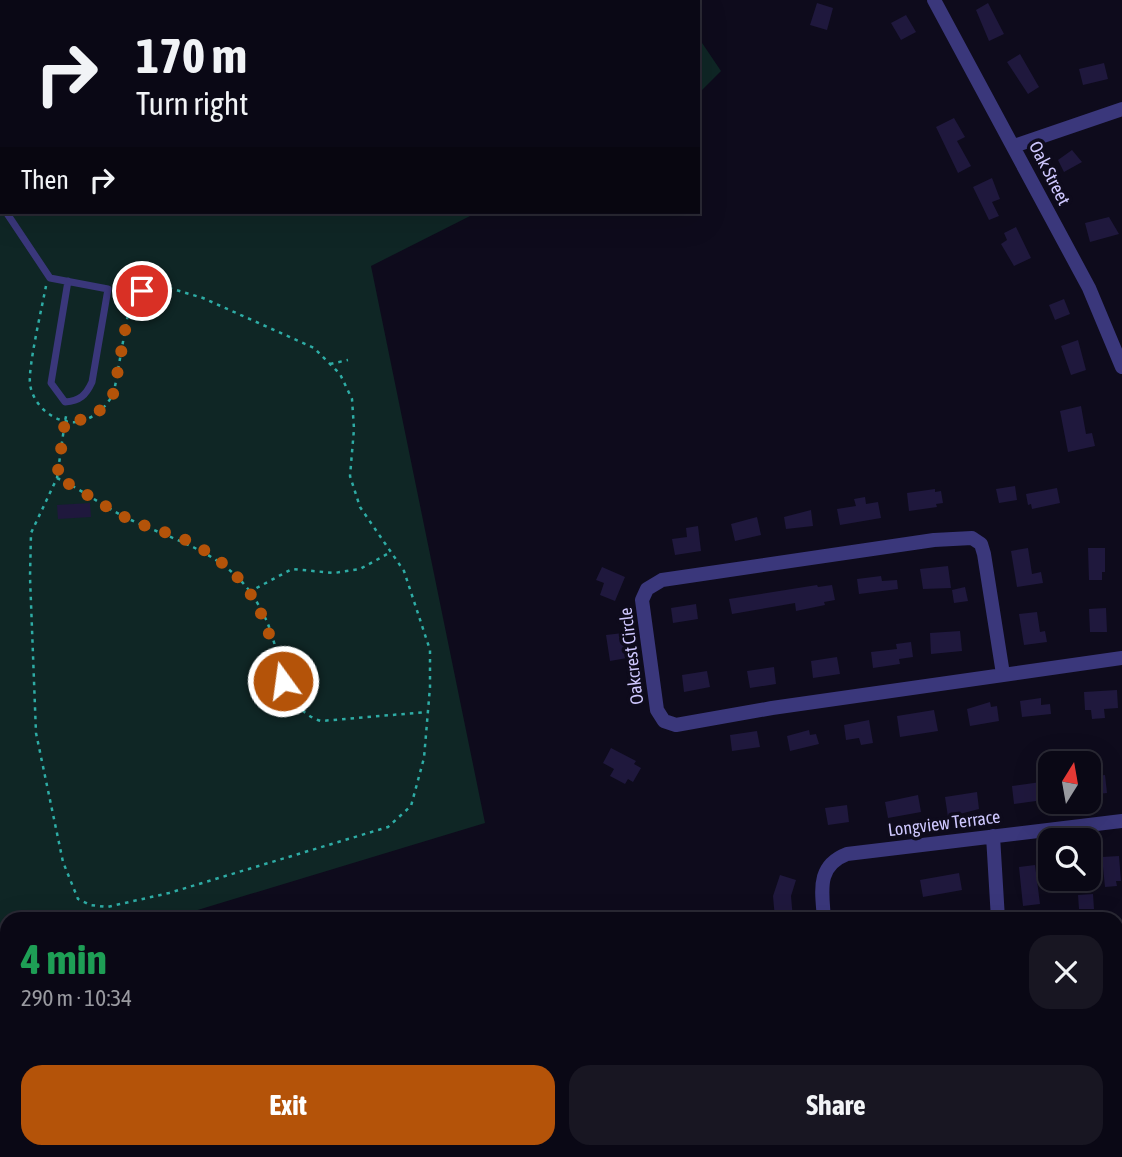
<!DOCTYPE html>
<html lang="en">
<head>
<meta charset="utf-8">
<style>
  :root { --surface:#0a0815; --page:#181622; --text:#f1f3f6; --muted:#999aa0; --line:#2a2934; --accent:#b45309 }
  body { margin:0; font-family:"Asap Condensed",sans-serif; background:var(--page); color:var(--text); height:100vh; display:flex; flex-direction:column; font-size:26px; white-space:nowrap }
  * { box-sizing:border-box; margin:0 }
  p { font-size:23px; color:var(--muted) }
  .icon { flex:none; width:38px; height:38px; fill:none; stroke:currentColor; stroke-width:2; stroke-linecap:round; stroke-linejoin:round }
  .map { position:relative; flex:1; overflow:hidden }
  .side { position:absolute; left:0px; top:912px; width:1124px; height:247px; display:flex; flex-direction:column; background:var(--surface); border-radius:21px 21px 0 0; box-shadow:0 7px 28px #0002,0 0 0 2px var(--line) }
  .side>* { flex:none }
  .banner { position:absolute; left:0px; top:0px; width:700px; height:214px; box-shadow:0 7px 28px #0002,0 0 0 2px var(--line); background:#0a0815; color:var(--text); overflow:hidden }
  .needle { width:46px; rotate:11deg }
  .fabs { position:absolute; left:1038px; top:751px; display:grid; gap:14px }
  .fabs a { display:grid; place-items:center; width:63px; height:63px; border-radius:14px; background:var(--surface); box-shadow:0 7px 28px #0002,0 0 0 2px var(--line); font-size:35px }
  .pin { position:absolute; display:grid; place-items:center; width:60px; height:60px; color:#fff; margin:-30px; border:4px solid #fff; border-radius:50%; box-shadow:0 2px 7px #0007 }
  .me { position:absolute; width:77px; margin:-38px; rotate:346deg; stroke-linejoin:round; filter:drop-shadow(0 0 5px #0008) }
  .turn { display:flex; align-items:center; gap:24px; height:147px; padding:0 21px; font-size:32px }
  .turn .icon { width:91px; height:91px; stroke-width:2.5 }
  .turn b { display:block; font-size:49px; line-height:60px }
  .then { display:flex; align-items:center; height:66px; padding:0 21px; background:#0003; gap:14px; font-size:26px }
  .round { display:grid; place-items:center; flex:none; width:74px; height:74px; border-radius:21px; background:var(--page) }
  .overview { display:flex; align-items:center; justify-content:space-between; height:119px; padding:0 21px }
  h1 { font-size:42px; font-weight:700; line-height:52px; color:#1e9e55 }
  .cta { display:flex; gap:14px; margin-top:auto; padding:14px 21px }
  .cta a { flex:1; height:80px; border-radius:21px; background:var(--accent); color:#fff; font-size:28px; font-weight:700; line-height:80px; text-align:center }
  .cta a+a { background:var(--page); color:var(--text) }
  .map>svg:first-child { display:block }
</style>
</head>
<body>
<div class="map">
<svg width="1122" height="1157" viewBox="0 0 1122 1157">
  <rect width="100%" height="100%" fill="#0e0b1c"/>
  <path fill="#0f2625" d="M79,0H674L675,2H80Z
    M698,37L721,71L698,94Z
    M0,135L2,212H478L371,266L485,823L168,919H7V947L0,937Z"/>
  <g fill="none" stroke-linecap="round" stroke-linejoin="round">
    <path stroke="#091938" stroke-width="3.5" d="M312,0V2
      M0,53H2"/>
  </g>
  <path fill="#1f183d" d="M817,3L833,8L827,30L810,25Z
    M988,3L1004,34L989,41L976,10Z
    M906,15L916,32L901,40L891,23Z
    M1020,54L1039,87L1028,94L1007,62Z
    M1104,63L1108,79L1083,85L1079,69Z
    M954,118L965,137L957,141L971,166L958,173L936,127Z
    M1072,150L1082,162L1064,172L1058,160Z
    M992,178L1000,199L992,202L999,216L989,220L973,187Z
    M1109,217L1119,234L1090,242L1085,223Z
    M1016,227L1031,258L1014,266L1001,244L1007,240L1004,233Z
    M1064,299L1070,314L1055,320L1049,305Z
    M1078,340L1086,370L1071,375L1061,346Z
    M1081,406L1086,434L1092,433L1095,446L1068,452L1060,411Z
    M1015,486L1017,500L999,503L996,489Z
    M1057,488L1060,503L1032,509L1031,504L1028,505L1026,494Z
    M935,489V492L941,491L943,503L936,504L937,507L909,511L907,493Z
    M865,497L866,504L878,502L881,518L840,525L837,509L856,506L854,499Z
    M90,503L91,517L58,519L57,505Z
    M811,510L813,526L786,529L784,517Z
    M757,517L761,535L735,541L731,524Z
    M698,526L701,551L675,555L672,539L687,537L686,528Z
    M1028,548L1032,574L1041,572L1043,583L1017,587L1011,551Z
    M1088,548H1105V572H1102V580H1089Z
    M948,566L951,588L923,589L920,569Z
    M602,567L625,577L615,601L600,595L604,583L596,580Z
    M881,576L882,581L897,580L898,589L859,594L857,579Z
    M817,585L818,587L832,585L835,600L824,602L825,605L796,611L795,603L732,614L729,599Z
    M965,587L968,601L954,603L952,590Z
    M696,604L698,619L673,623L671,608Z
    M1106,608L1107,632H1090L1089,609Z
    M1037,612L1040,632L1045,631L1047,642L1024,645L1019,614Z
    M960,631L962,651L931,654L930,633Z
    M623,633L627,658L610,661L606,635Z
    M911,642L913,657L899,659L900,664L873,668L871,652L897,649L896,644Z
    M837,657L840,674L813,678L811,661Z
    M774,667L776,684L750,688L747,671Z
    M707,671L710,687L684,692L682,675Z
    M1117,690L1118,708L1104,709L1105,718L1092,719L1091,710H1085L1084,692Z
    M1041,698V705L1050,704L1051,714L1022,717L1020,701Z
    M990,702L991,707L997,706L999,721L970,726L967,709Z
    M934,710L938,731L900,737L897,716Z
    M869,720L873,743L861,745L859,738L846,740L844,725Z
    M809,730L810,735L816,734L819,744L790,751L787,736Z
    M757,731L760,747L732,751L730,735Z
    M611,748L636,761L634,764L641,768L633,782L628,779L625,784L610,776L614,769L603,763Z
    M1105,775L1107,793L1088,795V777Z
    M1041,782L1043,800L1014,804L1012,786Z
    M977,792L979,809L948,817L945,797Z
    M918,795L921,812L888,818L885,802Z
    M847,805L849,822L828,825L825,808Z
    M1119,856L1121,881H1116L1117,886L1105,887L1102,857Z
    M1035,865L1040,904L1023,906L1019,867Z
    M959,873L962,890L923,897L920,880Z
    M780,875L796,880L791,896L793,919H775L773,896Z
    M1093,894L1094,909H1079L1078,895Z"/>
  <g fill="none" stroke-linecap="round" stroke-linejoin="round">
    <path stroke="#2eaca5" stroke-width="2.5" stroke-dasharray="3.5 5" stroke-linecap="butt" d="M46,286C42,307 28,367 30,384C33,406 55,424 77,422C94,419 107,407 114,392L128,314L142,291L166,287L203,298L314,348L340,374L352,399L354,429L350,476L360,507L404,571L430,650V687L424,758L411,806L388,827L169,893L107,907L90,905L78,899L63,862L36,733L30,577L31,533L57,478L65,421L67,412
      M330,364L348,360
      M57,478C83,490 105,508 131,520C176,541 226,553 255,599C261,609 268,622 271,633C282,663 284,710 321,721L427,712
      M249,592L292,569L334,573L360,569L391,552"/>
    <path stroke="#3a377b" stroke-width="7" d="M0,204L2,206
      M6,212L50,278L108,289L92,382C86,395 80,401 65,402L51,383L68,281"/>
    <path stroke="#3a377b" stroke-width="14" d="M934,0L1089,288L1122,367
      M1014,146L1122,109
      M1003,674L984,554L981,544L972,538L934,540L662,580L647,589L642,600L657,710L664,721L676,725L772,708L1122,658
      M993,836L998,919
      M824,919C822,891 816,866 847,854L1122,821
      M848,1152L849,1157"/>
  </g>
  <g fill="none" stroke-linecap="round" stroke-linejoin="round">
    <path stroke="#b45309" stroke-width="12" stroke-dasharray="0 21.6" d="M142,291L128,314L114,392C104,412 87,422 65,421L57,478C83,490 105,508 131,520C151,529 172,533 192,543C256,578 265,617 283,681"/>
  </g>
  <g text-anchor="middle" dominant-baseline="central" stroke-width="7" stroke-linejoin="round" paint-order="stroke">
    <g font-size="18" fill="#cec7fe" stroke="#0e0b1c">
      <text transform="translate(1050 173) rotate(63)">Oak Street</text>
      <text transform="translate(631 656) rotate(-97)">Oakcrest Circle</text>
      <text transform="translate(944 823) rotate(-7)">Longview Terrace</text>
    </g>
  </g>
</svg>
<div class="fabs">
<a><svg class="needle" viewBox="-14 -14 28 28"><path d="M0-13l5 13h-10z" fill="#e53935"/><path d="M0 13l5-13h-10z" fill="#999aa0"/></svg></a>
<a><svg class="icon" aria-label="search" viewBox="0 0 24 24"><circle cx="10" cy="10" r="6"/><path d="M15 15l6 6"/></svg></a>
</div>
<div class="pin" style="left:142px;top:291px;background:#d93025"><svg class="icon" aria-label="arrive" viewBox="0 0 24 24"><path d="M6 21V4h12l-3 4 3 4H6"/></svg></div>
<svg class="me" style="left:283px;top:681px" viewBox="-20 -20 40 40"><circle r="17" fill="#b45309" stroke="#fff" stroke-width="3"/><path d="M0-11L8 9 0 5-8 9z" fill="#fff"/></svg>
<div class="banner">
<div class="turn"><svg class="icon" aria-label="right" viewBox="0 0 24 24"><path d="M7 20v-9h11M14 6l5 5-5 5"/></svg><div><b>170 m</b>Turn right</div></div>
<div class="then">Then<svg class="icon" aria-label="right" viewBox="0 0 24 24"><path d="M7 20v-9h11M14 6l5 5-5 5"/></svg></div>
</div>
<section class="side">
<div class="overview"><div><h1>4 min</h1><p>290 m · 10:34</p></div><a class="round"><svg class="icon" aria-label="close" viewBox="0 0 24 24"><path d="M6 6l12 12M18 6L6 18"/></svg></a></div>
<div class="cta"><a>Exit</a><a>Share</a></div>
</section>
</div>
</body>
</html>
